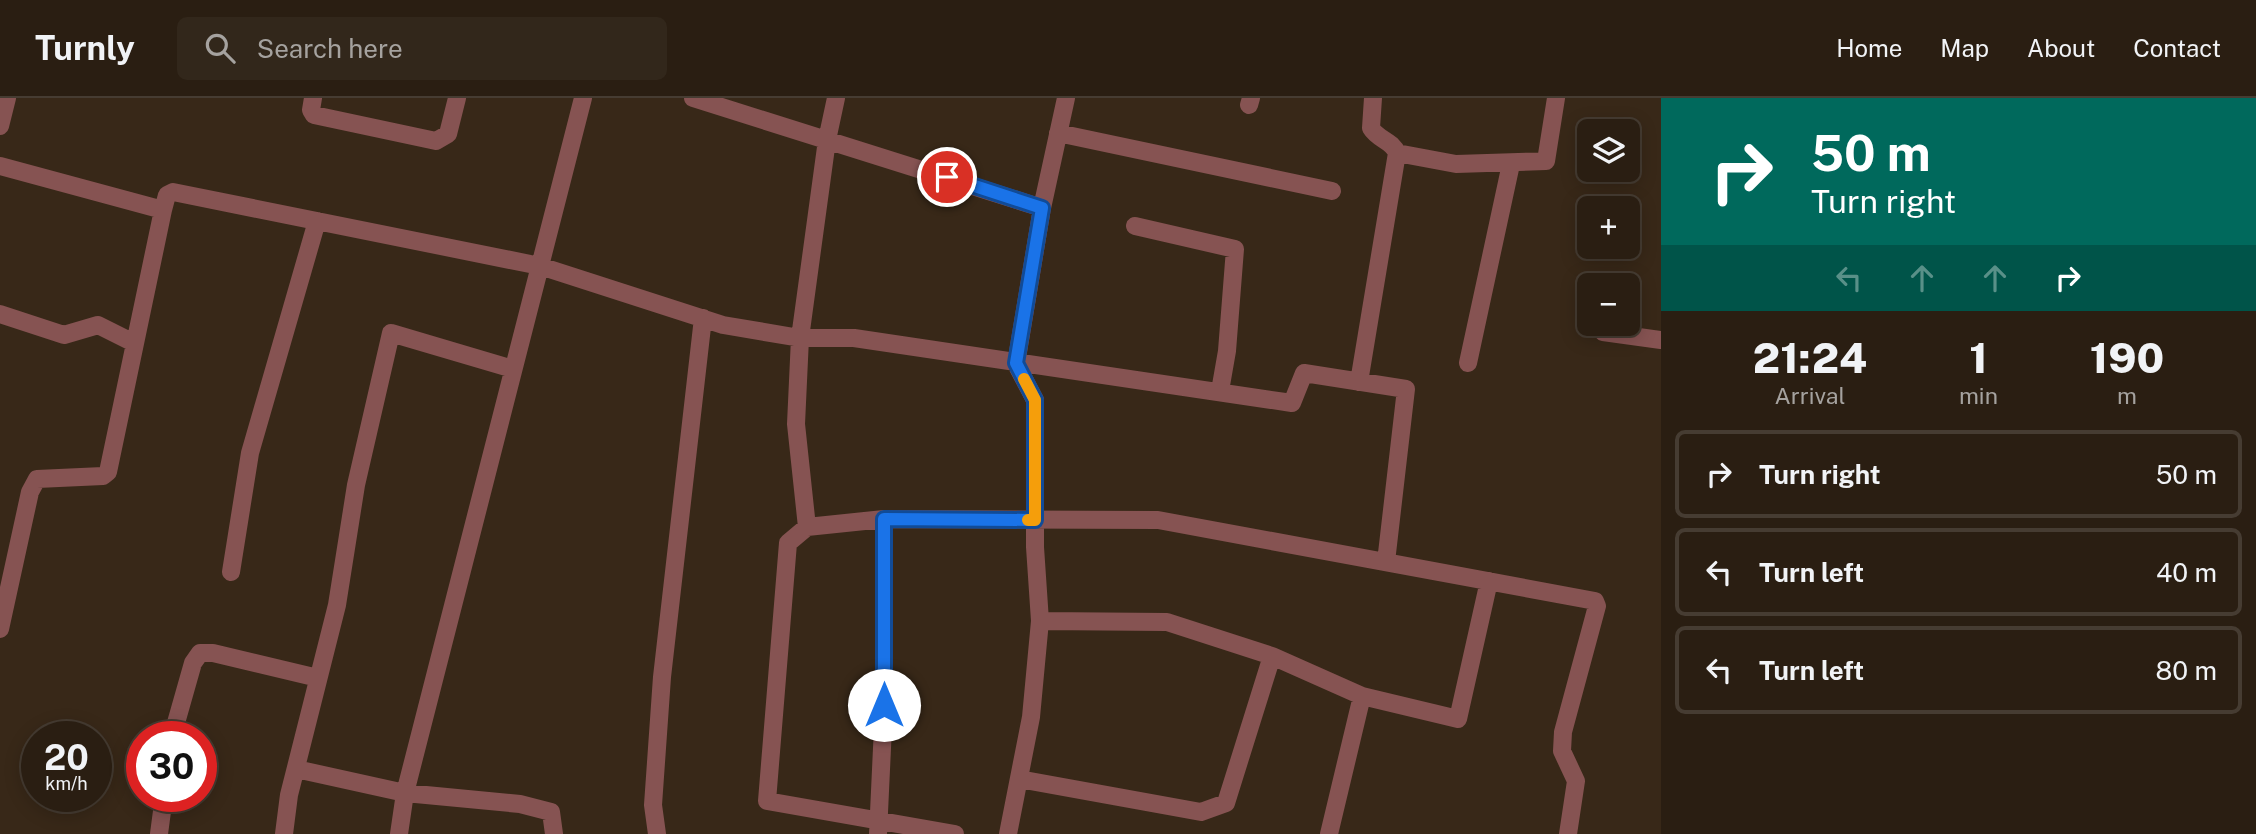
<!DOCTYPE html>
<html lang="en">
<head>
<meta charset="utf-8">
<style>
  :root { --surface:#2a1e12; --page:#32271b; --text:#f1f3f6; --muted:#a5a29f; --line:#463c32 }
  body { margin:0; font-family:"Public Sans",sans-serif; background:var(--page); color:var(--text); height:100vh; display:flex; flex-direction:column; font-size:26px; white-space:nowrap }
  * { box-sizing:border-box; margin:0 }
  p { font-size:23px; color:var(--muted) }
  .icon { flex:none; width:38px; height:38px; fill:none; stroke:currentColor; stroke-width:2; stroke-linecap:round; stroke-linejoin:round }
  .map { position:relative; flex:1; overflow:hidden }
  .panel { display:flex; flex-direction:column; background:var(--surface); width:595px }
  .panel>* { flex:none }
  .top-card { background:#00695c; color:#fff; overflow:hidden }
  .buttons { position:absolute; left:1577px; top:21px; display:grid; gap:14px }
  .buttons a { display:grid; place-items:center; width:63px; height:63px; border-radius:10px; background:var(--surface); box-shadow:0 4px 18px #0003,0 0 0 2px var(--line); font-size:35px }
  .speed { position:absolute; left:21px; top:623px; display:flex; gap:14px; font-size:35px; font-weight:700; text-align:center }
  .speed>* { display:grid; place-content:center; width:91px; height:91px; border-radius:50%; background:var(--surface); box-shadow:0 4px 18px #0003,0 0 0 2px var(--line); line-height:1 }
  .speed small { font-size:18px; font-weight:400 }
  .speed .limit { border:10px solid #d22; background:#fff; color:#111 }
  .pin { position:absolute; display:grid; place-items:center; width:60px; height:60px; color:#fff; margin:-30px; border:4px solid #fff; border-radius:50%; box-shadow:0 2px 7px #0007 }
  .me { position:absolute; width:77px; margin:-38px; rotate:0deg; stroke-linejoin:round; filter:drop-shadow(0 0 5px #0008) }
  .turn { display:flex; align-items:center; gap:24px; height:147px; padding:0 35px; font-size:32px }
  .turn .icon { width:91px; height:91px; stroke-width:2.5 }
  .turn b { display:block; font-size:49px; line-height:60px }
  .lanes { display:flex; align-items:center; height:66px; padding:0 35px; background:#0003; justify-content:center; gap:35px; direction:ltr }
  .lanes .off { opacity:.35 }
  .eta { display:flex; justify-content:space-evenly; align-items:center; height:119px; text-align:center }
  .eta b { font-size:42px; font-weight:800; line-height:49px }
  ul { padding:0; list-style:none }
  li { display:flex; align-items:center; gap:21px; height:88px; margin:0 14px 10px; padding:0 21px; border:4px solid var(--line); border-radius:10px }
  li div { flex:1 }
  li b { display:block; font-size:26px }
  li em { font-style:normal }
  header { display:flex; align-items:center; gap:42px; box-sizing:border-box; height:98px; padding:0 35px; background:var(--surface); border-bottom:2px solid var(--line) }
  header strong { font-size:33px }
  nav { display:flex; gap:38px; margin-inline-start:auto; font-size:24px }
  .search { width:490px; height:63px; background:var(--page); display:flex; align-items:center; gap:18px; box-sizing:border-box; padding:0 24px; border-radius:10px; color:var(--muted); font-size:26px }
  main { display:flex; flex:1; min-height:0 }
  .map>svg:first-child { display:block }
</style>
</head>
<body>
<header>
<strong>Turnly</strong>
<div class="search"><svg class="icon" aria-label="search" viewBox="0 0 24 24"><circle cx="10" cy="10" r="6"/><path d="M15 15l6 6"/></svg>Search here</div>
<nav><a>Home</a><a>Map</a><a>About</a><a>Contact</a></nav>
</header>
<main>
<div class="map">
<svg width="1661" height="736" viewBox="0 0 1661 736">
  <rect width="100%" height="100%" fill="#382818"/>
  <g fill="none" stroke-linecap="round" stroke-linejoin="round">
    <path stroke="#865352" stroke-width="18" d="M313,0L311,12L314,17L436,43L448,36L457,0
      M693,0L1042,110
      M1249,7L1251,0
      M0,28L7,0
      M1058,35L1332,93
      M1397,55L1456,66L1546,63L1556,0
      M0,68L163,112
      M1135,128L1235,151L1227,253L1220,293
      M0,216L64,237L98,227L134,245
      M1603,234L1661,242
      M1468,265L1511,66
      M1359,284L1397,55C1392,42 1378,42 1371,30L1373,0
      M807,429L796,326L800,240L827,42L836,0
      M231,474L250,355L317,123
      M1040,523L1167,524L1272,558L1362,598L1458,621L1489,483
      M0,531L30,394L37,381L103,378L108,374L163,112L167,97L173,94L540,168L723,227L800,240H854L1292,305L1304,275L1406,291L1386,464
      M172,639L193,565L200,555H213L318,580
      M296,671L405,695L520,706L551,714L554,736
      M1019,681L1201,714L1226,705L1272,558
      M159,736L164,698
      M284,736L289,697L337,507L356,387L391,235L513,271
      M399,736L405,695L583,0
      M657,736L653,707L662,579L703,220
      M878,736L884,607V421
      M955,736L767,703L788,445L807,429L884,421L1158,422L1595,503L1597,508L1563,634L1562,653L1576,683L1568,736
      M1008,736L1031,619L1040,523L1035,449V302L1016,266L1042,110L1066,0
      M1329,736L1362,598"/>
  </g>
  <g fill="none" stroke-linecap="round" stroke-linejoin="round">
    <defs>
      <path id="route" d="M884,607V421L1035,422V302L1016,265L1042,110L947,79"/>
    </defs>
    <use href="#route" stroke="#114b97" stroke-width="18"/>
    <use href="#route" stroke="#1a73e8" stroke-width="12"/>
    <path stroke="#f59e0b" stroke-width="12" d="M1024,281L1035,302V422H1028"/>
  </g>
</svg>
<div class="buttons">
<a><svg class="icon" aria-label="layers" viewBox="0 0 24 24"><path d="M12 4l9 5-9 5-9-5zM3 14l9 5 9-5"/></svg></a>
<a>+</a>
<a>−</a>
</div>
<div class="speed"><div>20<small>km/h</small></div><div class="limit">30</div></div>
<div class="pin" style="left:947px;top:79px;background:#d93025"><svg class="icon" aria-label="arrive" viewBox="0 0 24 24"><path d="M6 21V4h12l-3 4 3 4H6"/></svg></div>
<svg class="me" style="left:884px;top:607px" viewBox="-20 -20 40 40"><circle r="19" fill="#fff"/><path d="M0-13L10 11 0 6-10 11z" fill="#1a73e8"/></svg>
</div>
<section class="panel">
<div class="top-card">
<div class="turn"><svg class="icon" aria-label="right" viewBox="0 0 24 24"><path d="M7 20v-9h11M14 6l5 5-5 5"/></svg><div><b>50 m</b>Turn right</div></div>
<div class="lanes"><svg class="icon off" aria-label="left" viewBox="0 0 24 24"><path d="M17 20v-9H6M10 6l-5 5 5 5"/></svg><svg class="icon off" aria-label="ahead" viewBox="0 0 24 24"><path d="M12 20V5M6 11l6-6 6 6"/></svg><svg class="icon off" aria-label="ahead" viewBox="0 0 24 24"><path d="M12 20V5M6 11l6-6 6 6"/></svg><svg class="icon" aria-label="right" viewBox="0 0 24 24"><path d="M7 20v-9h11M14 6l5 5-5 5"/></svg></div>
</div>
<div class="eta">
<div><b>21:24</b><p>Arrival</p></div>
<div><b>1</b><p>min</p></div>
<div><b>190</b><p>m</p></div>
</div>
<ul>
<li><svg class="icon" aria-label="right" viewBox="0 0 24 24"><path d="M7 20v-9h11M14 6l5 5-5 5"/></svg><div><b>Turn right</b></div><em>50 m</em></li>
<li><svg class="icon" aria-label="left" viewBox="0 0 24 24"><path d="M17 20v-9H6M10 6l-5 5 5 5"/></svg><div><b>Turn left</b></div><em>40 m</em></li>
<li><svg class="icon" aria-label="left" viewBox="0 0 24 24"><path d="M17 20v-9H6M10 6l-5 5 5 5"/></svg><div><b>Turn left</b></div><em>80 m</em></li>
</ul>
</section>
</main>
</body>
</html>
